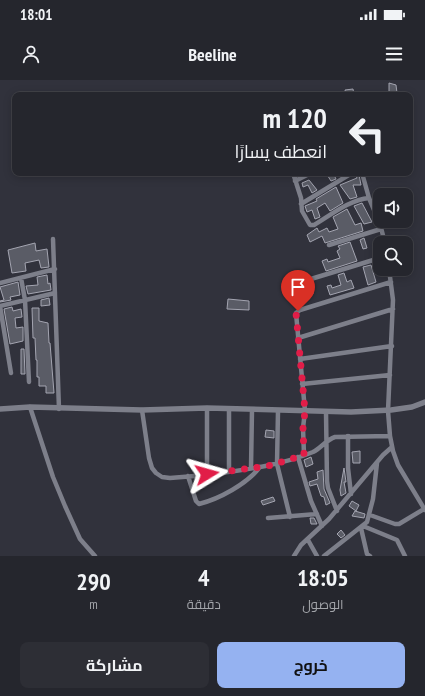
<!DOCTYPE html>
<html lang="ar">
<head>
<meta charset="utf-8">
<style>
  :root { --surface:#25262d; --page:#2d2e35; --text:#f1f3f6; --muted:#a3a5aa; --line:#424349; --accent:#95b2f1 }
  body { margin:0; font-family:"PT Sans Narrow",Cairo,sans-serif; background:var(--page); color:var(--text); direction:rtl; height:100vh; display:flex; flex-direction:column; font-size:15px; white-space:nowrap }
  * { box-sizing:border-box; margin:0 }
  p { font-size:13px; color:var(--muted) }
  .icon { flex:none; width:22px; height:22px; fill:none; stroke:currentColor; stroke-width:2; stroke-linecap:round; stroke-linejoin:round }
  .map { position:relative; height:476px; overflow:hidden; direction:ltr }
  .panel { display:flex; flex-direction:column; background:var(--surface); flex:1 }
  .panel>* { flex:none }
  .guide { position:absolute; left:12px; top:12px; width:401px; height:84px; border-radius:8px; box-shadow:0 2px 10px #0003,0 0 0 1px var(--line); direction:rtl; background:#25262d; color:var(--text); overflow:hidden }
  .fabs { position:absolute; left:373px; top:108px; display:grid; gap:8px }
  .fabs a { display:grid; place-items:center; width:40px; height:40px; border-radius:8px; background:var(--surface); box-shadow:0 2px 10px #0003,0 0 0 1px var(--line); font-size:20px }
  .pin { position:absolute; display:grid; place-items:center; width:34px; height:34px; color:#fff; margin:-41px -17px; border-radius:50% 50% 50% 0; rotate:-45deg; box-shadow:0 0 4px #0007 }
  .pin .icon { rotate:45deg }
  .me { position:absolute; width:44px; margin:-22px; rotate:82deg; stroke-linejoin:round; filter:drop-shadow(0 0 3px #0008) }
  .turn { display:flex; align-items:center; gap:14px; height:84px; padding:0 20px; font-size:18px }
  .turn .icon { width:52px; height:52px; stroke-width:2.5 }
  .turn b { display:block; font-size:28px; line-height:34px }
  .eta { display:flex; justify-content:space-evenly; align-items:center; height:68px; text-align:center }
  .eta b { font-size:24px; font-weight:700; line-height:28px }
  .cta { display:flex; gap:8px; margin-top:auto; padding:8px 20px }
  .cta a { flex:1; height:46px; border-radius:8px; background:var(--accent); color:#111; font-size:16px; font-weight:700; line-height:46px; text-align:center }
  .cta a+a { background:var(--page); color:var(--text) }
  .status { display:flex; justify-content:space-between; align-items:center; height:28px; padding:0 20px; background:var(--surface); direction:ltr }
  .status svg { height:11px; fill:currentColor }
  header { display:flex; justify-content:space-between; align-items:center; height:52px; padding:0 20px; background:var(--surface); font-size:18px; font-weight:700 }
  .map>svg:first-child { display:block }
</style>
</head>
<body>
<div class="status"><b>18:01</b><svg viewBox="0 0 49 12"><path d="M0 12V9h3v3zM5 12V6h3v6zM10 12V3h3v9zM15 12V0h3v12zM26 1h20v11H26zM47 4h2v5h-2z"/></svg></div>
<header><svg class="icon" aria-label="menu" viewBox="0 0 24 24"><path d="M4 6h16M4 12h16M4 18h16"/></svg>Beeline<svg class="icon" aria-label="person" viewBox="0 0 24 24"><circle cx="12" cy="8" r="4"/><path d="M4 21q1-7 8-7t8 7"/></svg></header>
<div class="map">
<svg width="425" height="476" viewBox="0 0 425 476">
  <rect width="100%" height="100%" fill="#31323c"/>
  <path fill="#5a5c66" stroke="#a4a5b1" d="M389,3L396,5L397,13L389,14Z
    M353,9L354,15H346L345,10Z
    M326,93H333L336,99L331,101Z
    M359,95L361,105H353L357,117L350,119L340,105L357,98L356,96Z
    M309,100L317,110L312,113L308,105L303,107L302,103Z
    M336,107L343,123L330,131L325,123L317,128L320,137L315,139L312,130L307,132L305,126L317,121L316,119Z
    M362,123L372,142L364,144L354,126Z
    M347,129L355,145L361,143L363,151L325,163L322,156L310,162L307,155L317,148L319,152L327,148L329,152L338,149L333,137Z
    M364,158L367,168L363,169L360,160Z
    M350,162L357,181L326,191L322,181L327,179L328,182L340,178L337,171L340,169L338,166Z
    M35,163L36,171L47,169L49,187L41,188L39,180L25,183L26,191L12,193L8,170Z
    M371,185L376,202L368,205L363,187Z
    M344,193L347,202L351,200L354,208L330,215L327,206L331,205L332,208L341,205L338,195Z
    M47,195L48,204L50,203L51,210L28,214L26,206L38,205L37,197Z
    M18,202L20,215L10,217L11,220L0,222V221L4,220L0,207Z
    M310,205L313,214L305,216L303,207Z
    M49,218L50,225L41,226V220Z
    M228,219L249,221V230L227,229Z
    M12,227L13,231L21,229L22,237L15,238L16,248L23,247V261L10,264L4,229Z
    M32,228H39V241L48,243L49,263H50L54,313H46V306H39V297H37V280H36L35,258H33Z
    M21,269H24L25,294H21Z
    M266,350L274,351V358L265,357Z
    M360,371V383H353L352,372Z
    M311,377L313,384L306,387L304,380Z
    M344,388L346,402H344L346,413L341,416L340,410Z
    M323,390L324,409L330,423L326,425L324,417L321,416L317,404L310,406L309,402L318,399L317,392Z
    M273,417L275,421L263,425L261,421Z
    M352,421L359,425L356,431L349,426Z
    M355,431L365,434L364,438L352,436Z
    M310,438H314L317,444H311Z
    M341,450L345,455L341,458L337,454Z"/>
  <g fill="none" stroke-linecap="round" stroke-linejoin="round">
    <path stroke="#7d7f8a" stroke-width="4.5" d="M293,93L301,118L302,131L310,145H314C331,135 349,120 369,118
      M362,93L369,118L380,144L385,163
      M295,101L311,93
      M301,124L352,93
      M53,159L59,329
      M329,165L381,149
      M389,189L393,220L388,331L390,356L393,371L398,385L425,430
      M21,198L25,220L29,302
      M301,202L380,178
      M0,203L55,189
      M0,226L11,293
      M0,226L55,213
      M298,258L393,229
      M300,279L392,266
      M302,304L390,295
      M30,327L53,397L65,426L80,459L95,476
      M229,329V391
      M142,330L149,378L152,388L156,393L162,397L170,398L207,395V328
      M278,331L277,384L290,437
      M326,332L327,401L328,408L337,431
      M348,356V388L351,414
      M304,375L303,348L305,331L296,233L300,230L391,202
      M298,377L311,421L322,446
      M251,388L252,330
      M207,395C243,390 279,386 313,372C321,368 326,360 335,357L390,356
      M188,396L196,421L199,424C219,419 247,404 260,387
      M370,435L395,444H399L424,429
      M268,438L317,434
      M363,446L397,460L405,476
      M361,448L367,474L370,476
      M308,460L317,476
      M294,476L301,465L329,439L383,375L392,367
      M324,476L367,442L373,419L377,383"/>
    <path stroke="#7d7f8a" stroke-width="5.5" d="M0,329L30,327L142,330L207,328L351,332L391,330L412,327L425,322"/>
  </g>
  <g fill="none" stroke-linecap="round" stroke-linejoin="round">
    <path stroke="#e11d48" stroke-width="7" stroke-dasharray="0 12.6" d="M207,394L268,386L304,375L303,348L305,331L296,233L298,231"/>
  </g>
</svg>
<div class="fabs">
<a><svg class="icon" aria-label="sound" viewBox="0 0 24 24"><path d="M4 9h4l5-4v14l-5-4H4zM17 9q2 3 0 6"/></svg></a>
<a><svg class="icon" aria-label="search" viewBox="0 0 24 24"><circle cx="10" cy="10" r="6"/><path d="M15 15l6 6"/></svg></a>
</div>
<div class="pin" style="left:298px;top:231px;background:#d93025"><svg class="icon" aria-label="arrive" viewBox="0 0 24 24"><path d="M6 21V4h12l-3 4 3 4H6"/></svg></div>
<svg class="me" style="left:207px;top:394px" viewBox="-20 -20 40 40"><path d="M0-17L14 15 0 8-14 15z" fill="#e11d48" stroke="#fff" stroke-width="4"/></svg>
<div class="guide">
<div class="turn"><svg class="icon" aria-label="left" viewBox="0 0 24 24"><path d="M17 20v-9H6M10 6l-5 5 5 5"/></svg><div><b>120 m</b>انعطف يسارًا</div></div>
</div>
</div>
<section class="panel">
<div class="eta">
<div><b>18:05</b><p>الوصول</p></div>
<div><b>4</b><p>دقيقة</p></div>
<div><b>290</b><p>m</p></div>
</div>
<div class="cta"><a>خروج</a><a>مشاركة</a></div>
</section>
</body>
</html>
